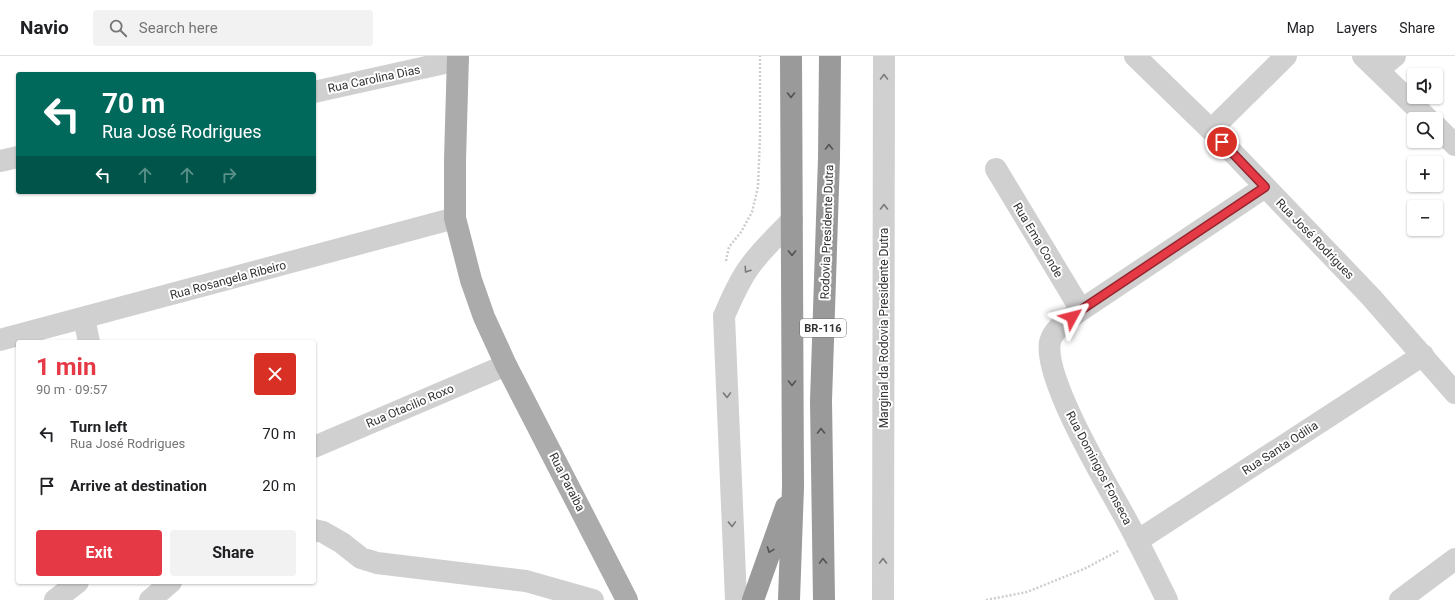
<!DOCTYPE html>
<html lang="en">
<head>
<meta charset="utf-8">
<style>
  :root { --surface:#fff; --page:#f2f2f2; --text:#202124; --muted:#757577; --line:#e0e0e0; --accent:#e63946 }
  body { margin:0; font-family:Roboto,sans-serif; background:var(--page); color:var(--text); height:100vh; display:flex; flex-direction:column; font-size:15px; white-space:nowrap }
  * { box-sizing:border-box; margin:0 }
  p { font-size:13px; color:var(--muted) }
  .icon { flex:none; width:22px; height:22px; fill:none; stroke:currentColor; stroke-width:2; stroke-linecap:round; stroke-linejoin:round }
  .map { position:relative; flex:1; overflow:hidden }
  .drawer { position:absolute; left:16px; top:284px; width:300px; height:244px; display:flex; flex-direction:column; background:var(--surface); border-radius:4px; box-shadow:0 1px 3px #0004 }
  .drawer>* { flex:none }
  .hud { position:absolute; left:16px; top:16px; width:300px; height:122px; border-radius:4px; box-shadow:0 1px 3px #0004; background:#00695c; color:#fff; overflow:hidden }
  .tools { position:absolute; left:1407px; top:12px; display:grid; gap:8px }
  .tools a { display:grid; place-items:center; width:36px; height:36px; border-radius:4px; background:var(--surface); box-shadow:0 1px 3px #0004; font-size:20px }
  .pin { position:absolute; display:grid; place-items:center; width:34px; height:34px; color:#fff; margin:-17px; border:2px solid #fff; border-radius:50%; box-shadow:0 1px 4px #0007 }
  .me { position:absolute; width:44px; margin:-22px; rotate:52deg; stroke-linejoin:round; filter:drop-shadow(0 0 3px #0008) }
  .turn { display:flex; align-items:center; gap:14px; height:84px; padding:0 20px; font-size:18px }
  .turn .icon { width:52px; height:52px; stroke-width:2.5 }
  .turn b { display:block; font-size:28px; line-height:34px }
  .lanes { display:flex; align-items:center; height:38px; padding:0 20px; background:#0003; justify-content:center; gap:20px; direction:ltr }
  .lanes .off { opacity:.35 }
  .round { display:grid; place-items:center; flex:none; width:42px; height:42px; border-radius:4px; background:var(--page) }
  .summary { display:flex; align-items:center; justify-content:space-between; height:68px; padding:0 20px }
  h1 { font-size:24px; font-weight:700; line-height:30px; color:var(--accent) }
  .cta { display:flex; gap:8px; margin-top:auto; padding:8px 20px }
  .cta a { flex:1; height:46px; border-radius:4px; background:var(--accent); color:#fff; font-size:16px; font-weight:700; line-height:46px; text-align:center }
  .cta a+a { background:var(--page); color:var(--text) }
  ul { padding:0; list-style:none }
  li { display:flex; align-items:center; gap:12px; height:52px; padding:0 20px }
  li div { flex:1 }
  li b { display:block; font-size:15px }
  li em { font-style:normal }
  header { display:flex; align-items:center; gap:24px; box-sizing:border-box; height:56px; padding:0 20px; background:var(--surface); border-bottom:1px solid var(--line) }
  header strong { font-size:19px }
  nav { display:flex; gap:22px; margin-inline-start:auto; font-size:14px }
  .search { width:280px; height:36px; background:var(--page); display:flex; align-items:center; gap:10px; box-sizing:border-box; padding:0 14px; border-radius:4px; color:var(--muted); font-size:15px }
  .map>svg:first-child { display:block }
</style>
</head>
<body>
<header>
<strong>Navio</strong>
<div class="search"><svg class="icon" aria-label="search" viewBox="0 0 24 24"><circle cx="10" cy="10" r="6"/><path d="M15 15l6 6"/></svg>Search here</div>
<nav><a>Map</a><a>Layers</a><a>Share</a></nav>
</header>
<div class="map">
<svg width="1455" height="544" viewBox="0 0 1455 544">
  <rect width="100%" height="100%" fill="#fff"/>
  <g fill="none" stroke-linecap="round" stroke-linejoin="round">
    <path stroke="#cdcdcd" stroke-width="2.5" stroke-dasharray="2 2" stroke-linecap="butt" d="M726,205L729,191L741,176L752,156L758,131L760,81V0
      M986,544L1027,536L1084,513L1118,495"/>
    <path stroke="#d0d0d0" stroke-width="22" d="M1135,0L1211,74L1371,241L1455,337
      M1363,0L1428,63
      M1378,14L1395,0
      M314,36L458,4
      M1436,70L1455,89
      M1211,74L1286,0
      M0,105L18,101
      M996,113L1081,254
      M84,262L89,286
      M0,284L455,162
      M314,391L506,309
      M314,474L323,476L342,487L361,502L377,507L526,525L593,544
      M1137,485L1423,299
      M55,544L78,526
      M150,544L171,526
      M736,544L724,260C731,244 738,227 748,213C760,195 777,180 792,164
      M883,544L884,0
      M1167,544C1154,518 1141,491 1127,465C1108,430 1043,323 1050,286C1053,272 1071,262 1081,254L1265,131
      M1400,544L1455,503"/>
    <path stroke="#ababab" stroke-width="22" d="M458,0L455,104V162L471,224L484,261L506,309L627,544"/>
    <path stroke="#9a9a9a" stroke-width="22" d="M753,544L786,451
      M789,544L793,431L791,0
      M824,544L821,345L829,102L830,0"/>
  </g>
  <defs><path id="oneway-chevron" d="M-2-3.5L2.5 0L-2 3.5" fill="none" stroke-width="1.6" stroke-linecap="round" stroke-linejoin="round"/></defs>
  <g stroke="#7a7a7a">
    <use href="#oneway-chevron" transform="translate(884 21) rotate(-90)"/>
    <use href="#oneway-chevron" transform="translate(884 151) rotate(-90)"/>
    <use href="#oneway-chevron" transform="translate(747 214) rotate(124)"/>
    <use href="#oneway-chevron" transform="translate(727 339) rotate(88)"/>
    <use href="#oneway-chevron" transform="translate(732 468) rotate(88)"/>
    <use href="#oneway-chevron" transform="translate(883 505) rotate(-90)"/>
  </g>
  <g stroke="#525252">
    <use href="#oneway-chevron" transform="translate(791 39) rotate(90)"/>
    <use href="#oneway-chevron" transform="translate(829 91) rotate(-90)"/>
    <use href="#oneway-chevron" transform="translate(792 197) rotate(90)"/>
    <use href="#oneway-chevron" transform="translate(792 327) rotate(90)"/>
    <use href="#oneway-chevron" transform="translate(821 375) rotate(-91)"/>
    <use href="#oneway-chevron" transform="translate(770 494) rotate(110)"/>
    <use href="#oneway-chevron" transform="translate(823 505) rotate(-91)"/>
  </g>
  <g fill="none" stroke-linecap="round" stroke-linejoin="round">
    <defs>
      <path id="route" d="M1072,261L1081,254L1265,131L1222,86"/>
    </defs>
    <use href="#route" stroke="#96252e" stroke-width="10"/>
    <use href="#route" stroke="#e63946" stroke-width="7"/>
  </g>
  <g text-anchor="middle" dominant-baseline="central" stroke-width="4" stroke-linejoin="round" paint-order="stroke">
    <rect fill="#fff" stroke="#707070" stroke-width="1" x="800" y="263" width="46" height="18" rx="3"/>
    <g font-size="11" font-weight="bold" fill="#333">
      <text x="823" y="272">BR-116</text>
    </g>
    <g font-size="12" fill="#333" stroke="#fff">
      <text transform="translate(374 23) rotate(-12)">Rua Carolina Dias</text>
      <text transform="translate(827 176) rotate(-88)">Rodovia Presidente Dutra</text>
      <text transform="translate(1315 183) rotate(46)">Rua José Rodrigues</text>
      <text transform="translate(1038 184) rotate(59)">Rua Ema Conde</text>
      <text transform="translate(228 224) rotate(-15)">Rua Rosangela Ribeiro</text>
      <text transform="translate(884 272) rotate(-90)">Marginal da Rodovia Presidente Dutra</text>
      <text transform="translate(410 350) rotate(-23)">Rua Otacilio Roxo</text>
      <text transform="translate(1280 392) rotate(-33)">Rua Santa Odilia</text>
      <text transform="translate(1099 412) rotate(62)">Rua Domingos Fonseca</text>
      <text transform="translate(567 426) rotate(63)">Rua Paraiba</text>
    </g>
  </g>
</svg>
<div class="tools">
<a><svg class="icon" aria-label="sound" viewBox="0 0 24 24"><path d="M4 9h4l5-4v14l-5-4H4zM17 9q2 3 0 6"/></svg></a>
<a><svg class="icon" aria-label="search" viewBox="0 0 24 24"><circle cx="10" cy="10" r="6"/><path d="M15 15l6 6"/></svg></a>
<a>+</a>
<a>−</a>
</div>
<div class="pin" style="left:1222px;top:86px;background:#d93025"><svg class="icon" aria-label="arrive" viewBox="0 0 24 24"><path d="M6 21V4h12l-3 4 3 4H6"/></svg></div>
<svg class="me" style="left:1072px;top:261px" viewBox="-20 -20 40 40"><path d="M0-17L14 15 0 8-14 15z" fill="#e63946" stroke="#fff" stroke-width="4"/></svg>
<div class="hud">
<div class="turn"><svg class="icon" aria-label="left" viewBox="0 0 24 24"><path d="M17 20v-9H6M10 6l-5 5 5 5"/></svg><div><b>70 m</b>Rua José Rodrigues</div></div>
<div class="lanes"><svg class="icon" aria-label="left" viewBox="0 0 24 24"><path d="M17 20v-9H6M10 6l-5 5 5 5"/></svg><svg class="icon off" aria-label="ahead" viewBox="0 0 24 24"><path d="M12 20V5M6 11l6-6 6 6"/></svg><svg class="icon off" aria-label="ahead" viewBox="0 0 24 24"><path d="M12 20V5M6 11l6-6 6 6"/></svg><svg class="icon off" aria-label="right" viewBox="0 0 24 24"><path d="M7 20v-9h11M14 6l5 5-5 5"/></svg></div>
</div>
<section class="drawer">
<div class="summary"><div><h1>1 min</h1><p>90 m · 09:57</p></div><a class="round" style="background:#d93025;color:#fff"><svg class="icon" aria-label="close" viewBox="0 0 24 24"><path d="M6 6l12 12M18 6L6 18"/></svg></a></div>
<ul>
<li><svg class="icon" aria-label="left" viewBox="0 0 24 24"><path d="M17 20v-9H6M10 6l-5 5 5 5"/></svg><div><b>Turn left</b><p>Rua José Rodrigues</p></div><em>70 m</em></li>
<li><svg class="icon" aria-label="arrive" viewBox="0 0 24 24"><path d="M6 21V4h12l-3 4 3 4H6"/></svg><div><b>Arrive at destination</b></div><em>20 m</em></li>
</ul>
<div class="cta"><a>Exit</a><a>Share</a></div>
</section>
</div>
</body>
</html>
